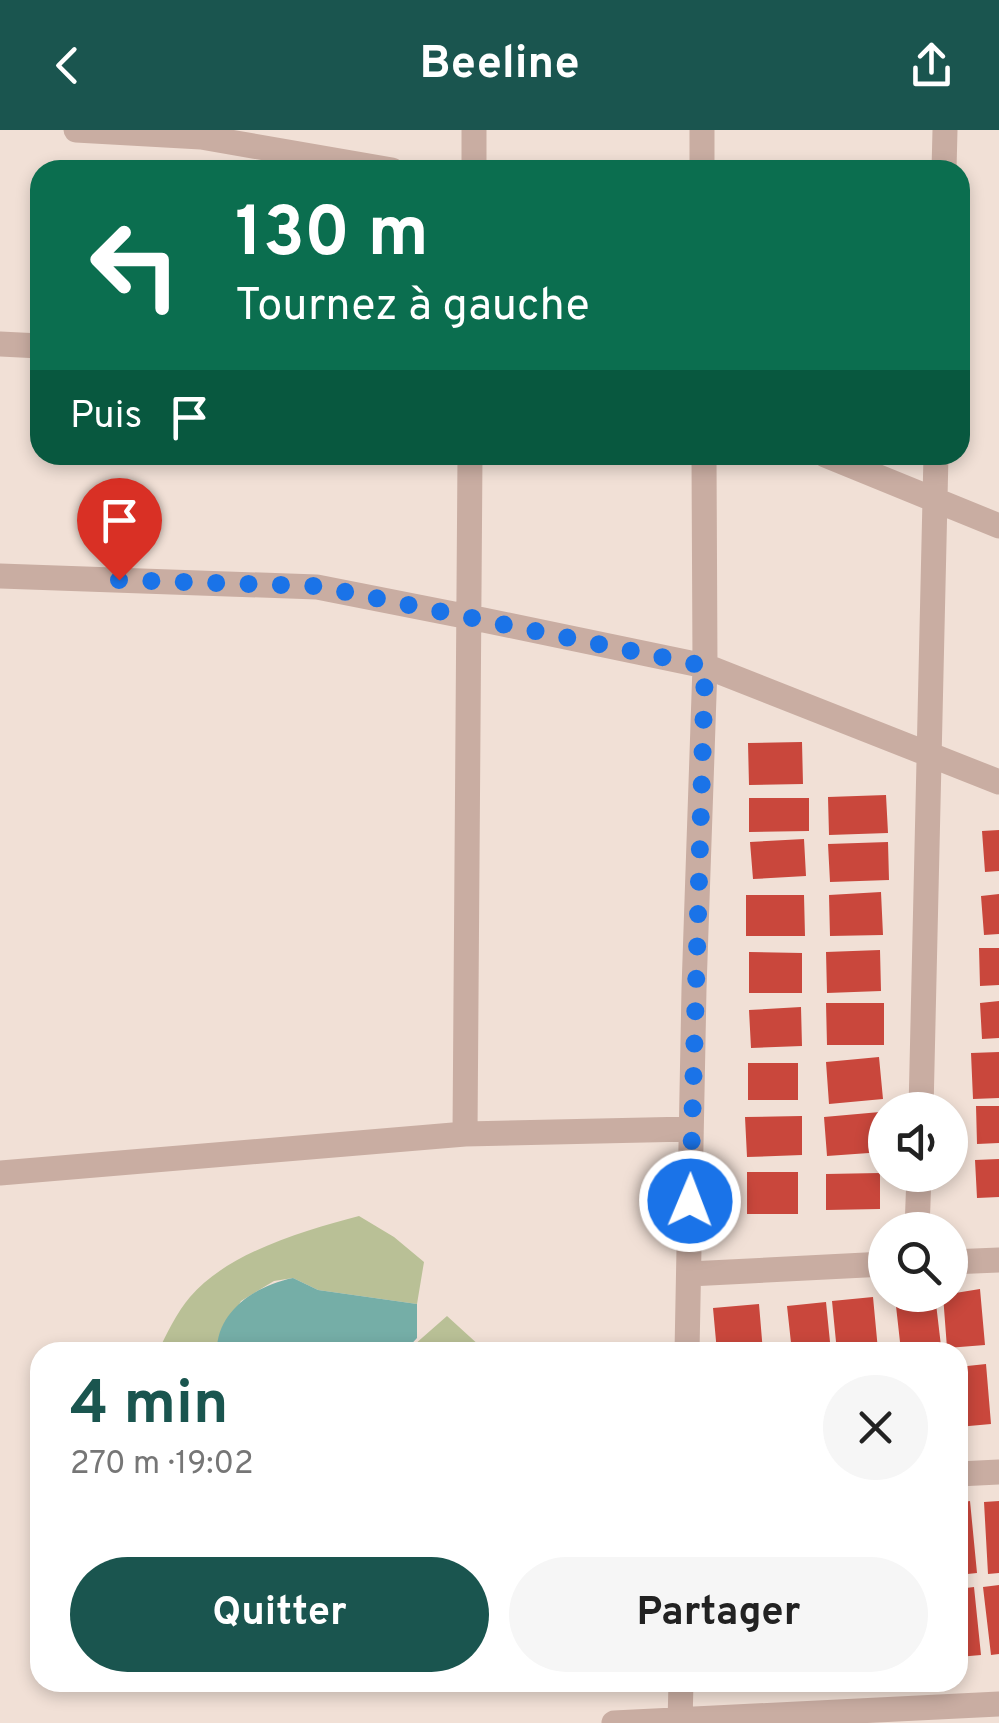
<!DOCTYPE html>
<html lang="fr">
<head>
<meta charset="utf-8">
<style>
  :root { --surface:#fff; --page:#f6f6f6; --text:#222; --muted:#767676; --accent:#1a554f }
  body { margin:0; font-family:Overpass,sans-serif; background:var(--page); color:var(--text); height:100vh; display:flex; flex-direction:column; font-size:38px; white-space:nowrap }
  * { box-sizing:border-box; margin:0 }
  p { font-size:32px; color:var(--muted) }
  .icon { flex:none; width:55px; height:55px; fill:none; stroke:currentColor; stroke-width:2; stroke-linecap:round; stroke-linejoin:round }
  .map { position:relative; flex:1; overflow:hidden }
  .side { position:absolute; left:30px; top:1212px; width:938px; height:350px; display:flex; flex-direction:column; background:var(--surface); border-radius:30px; box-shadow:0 5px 15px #0003 }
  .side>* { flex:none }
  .top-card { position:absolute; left:30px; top:30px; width:940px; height:305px; border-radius:30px; box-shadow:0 5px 15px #0003; background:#0b6e4f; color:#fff; overflow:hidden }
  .fabs { position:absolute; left:868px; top:962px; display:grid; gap:20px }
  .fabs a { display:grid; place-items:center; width:100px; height:100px; border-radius:50%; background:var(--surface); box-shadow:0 5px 15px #0003; font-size:50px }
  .pin { position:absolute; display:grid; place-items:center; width:85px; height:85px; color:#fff; margin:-102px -42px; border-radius:50% 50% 50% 0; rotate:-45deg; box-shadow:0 0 10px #0007 }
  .pin .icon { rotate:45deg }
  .me { position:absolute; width:110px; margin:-55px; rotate:1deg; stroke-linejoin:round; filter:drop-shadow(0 0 8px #0008) }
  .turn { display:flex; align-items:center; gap:35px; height:210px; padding:0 40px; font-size:45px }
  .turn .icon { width:130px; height:130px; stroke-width:2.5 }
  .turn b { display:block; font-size:70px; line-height:85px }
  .then { display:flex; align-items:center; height:95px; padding:0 40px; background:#0003; gap:20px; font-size:38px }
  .round { display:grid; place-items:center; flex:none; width:105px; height:105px; border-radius:52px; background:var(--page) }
  .summary { display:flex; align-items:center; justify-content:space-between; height:170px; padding:0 40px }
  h1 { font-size:60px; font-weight:700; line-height:75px; color:var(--accent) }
  .cta { display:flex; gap:20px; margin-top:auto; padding:20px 40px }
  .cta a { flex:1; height:115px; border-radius:60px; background:var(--accent); color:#fff; font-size:40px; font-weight:700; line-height:115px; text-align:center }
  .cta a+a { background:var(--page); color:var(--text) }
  header { display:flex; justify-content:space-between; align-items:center; height:130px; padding:0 40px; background:var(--accent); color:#fff; font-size:45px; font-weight:700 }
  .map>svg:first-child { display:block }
</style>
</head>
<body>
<header><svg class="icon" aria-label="back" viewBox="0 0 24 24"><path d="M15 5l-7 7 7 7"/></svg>Beeline<svg class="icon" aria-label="share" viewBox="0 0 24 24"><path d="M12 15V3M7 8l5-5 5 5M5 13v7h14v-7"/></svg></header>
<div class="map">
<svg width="999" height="1593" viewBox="0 0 999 1593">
  <rect width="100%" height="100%" fill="#f1e0d6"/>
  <path fill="#b9c096" d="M359,1086L394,1107L424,1132L417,1174L318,1160L293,1148L274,1151L241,1171L217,1215V1222H158C166,1205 177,1182 190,1167C227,1123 305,1100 359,1086Z
    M447,1186L481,1217L514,1222H406Z"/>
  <path fill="#75aea7" d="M293,1148L318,1160L417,1174V1208L404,1222H217C216,1181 257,1155 293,1148Z"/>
  <path fill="#c9473c" d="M802,612L803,654L749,655L748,613Z
    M886,665L888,703L829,705L828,667Z
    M749,668H809V701L749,702Z
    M999,700V741L985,742L982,701Z
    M804,709L806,746L753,749L750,712Z
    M888,712L889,750L830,752L828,714Z
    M881,762L883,805L830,806L829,765Z
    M999,764V804L984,805L981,766Z
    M746,765H804L805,806H746Z
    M979,818H999V855L980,856Z
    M880,820L881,861L827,863L826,822Z
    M749,822L802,823V863H749Z
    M999,871V908L982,909L980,873Z
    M826,873H884V915H827Z
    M801,877L802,916L751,918L749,880Z
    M999,922V968L973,969L971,923Z
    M879,927L883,969L829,974L826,932Z
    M748,933H798V970H748Z
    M976,976H999V1013L977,1014Z
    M880,982L883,1022L827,1026L824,987Z
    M802,986V1025L747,1027L745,987Z
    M999,1029V1067L977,1068L975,1030Z
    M747,1042H798V1084H747Z
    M880,1043V1079L826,1080V1044Z
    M980,1159L985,1215L947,1218L943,1165Z
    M935,1165L941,1216L901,1221L895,1167Z
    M873,1167L878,1220L837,1222L832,1171Z
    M826,1172L831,1222H792L787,1176Z
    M759,1174L763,1222H717L713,1178Z
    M986,1234L991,1294L958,1297V1237Z
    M970,1371L977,1443L958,1445V1373Z
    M999,1371V1443L988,1444L984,1372Z
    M999,1455V1524L991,1525L983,1457Z
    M974,1457L981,1525L958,1527V1459Z"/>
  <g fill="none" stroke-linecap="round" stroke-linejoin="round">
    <path stroke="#c9ada2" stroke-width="25" d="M76,0L201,7L392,40
      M702,0V40
      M474,40V0
      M944,40L945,0
      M0,214L40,216
      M825,325L999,396
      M0,446L317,457L469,487L705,536L999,652
      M921,980L936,325
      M465,1004L470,325
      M0,1043L465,1004L691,999
      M917,1100L919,1045
      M950,1132L999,1130
      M689,1144L885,1134
      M687,1222L694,859L705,536L704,325
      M958,1344L999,1342
      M614,1593L999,1574
      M680,1593L681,1552"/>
  </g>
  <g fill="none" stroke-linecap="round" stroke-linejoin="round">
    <path stroke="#1a73e8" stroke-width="18" stroke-dasharray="0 32.4" d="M119,450L317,456L705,536L690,1071"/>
  </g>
</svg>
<div class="fabs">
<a><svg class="icon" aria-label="sound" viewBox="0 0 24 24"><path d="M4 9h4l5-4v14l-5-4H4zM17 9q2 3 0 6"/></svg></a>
<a><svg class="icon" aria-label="search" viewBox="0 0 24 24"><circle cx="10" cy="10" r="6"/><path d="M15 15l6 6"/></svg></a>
</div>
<div class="pin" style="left:119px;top:450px;background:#d93025"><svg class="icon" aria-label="arrive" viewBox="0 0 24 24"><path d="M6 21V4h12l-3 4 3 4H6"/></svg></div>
<svg class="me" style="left:690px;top:1071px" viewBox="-20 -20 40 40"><circle r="17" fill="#1a73e8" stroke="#fff" stroke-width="3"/><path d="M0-11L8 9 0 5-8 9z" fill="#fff"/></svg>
<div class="top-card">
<div class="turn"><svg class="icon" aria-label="left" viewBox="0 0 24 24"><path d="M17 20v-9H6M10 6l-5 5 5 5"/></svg><div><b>130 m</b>Tournez à gauche</div></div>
<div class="then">Puis<svg class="icon" aria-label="arrive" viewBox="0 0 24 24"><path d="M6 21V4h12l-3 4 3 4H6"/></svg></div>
</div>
<section class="side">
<div class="summary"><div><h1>4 min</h1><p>270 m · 19:02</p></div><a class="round"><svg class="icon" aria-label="close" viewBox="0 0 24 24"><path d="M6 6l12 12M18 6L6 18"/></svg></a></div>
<div class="cta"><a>Quitter</a><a>Partager</a></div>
</section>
</div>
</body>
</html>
